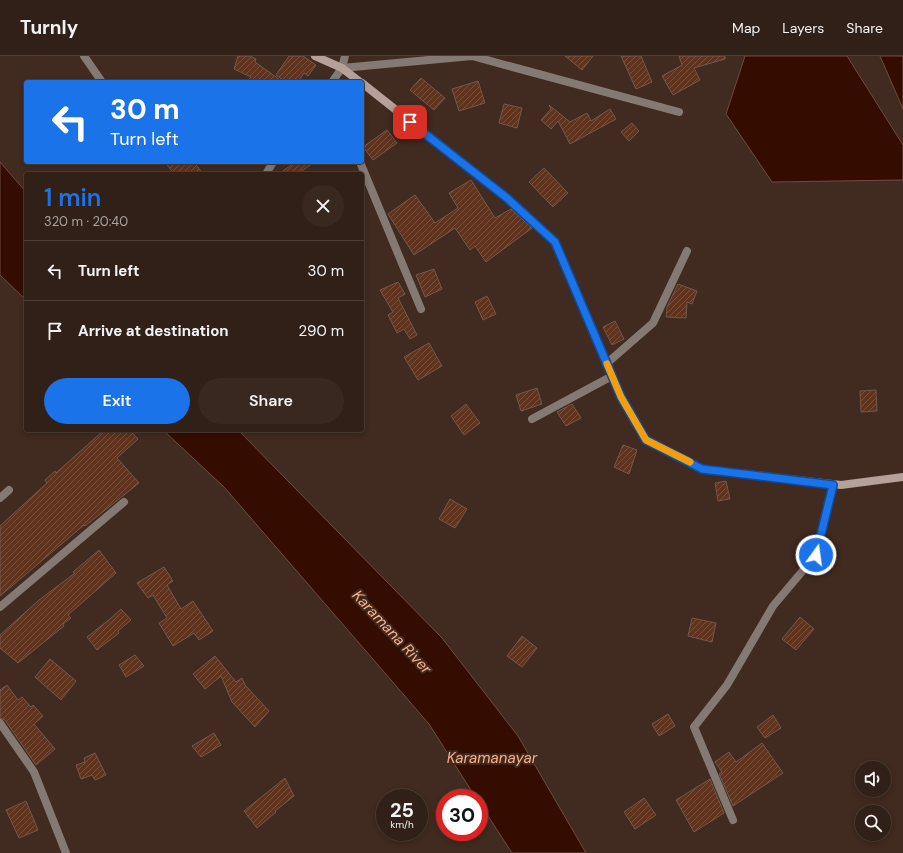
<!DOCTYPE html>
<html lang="en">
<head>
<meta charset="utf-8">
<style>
  :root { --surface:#312017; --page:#392820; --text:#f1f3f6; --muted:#a8a3a1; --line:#4c3e36; --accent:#1a73e8 }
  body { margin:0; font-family:"DM Sans",sans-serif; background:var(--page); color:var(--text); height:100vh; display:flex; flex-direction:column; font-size:15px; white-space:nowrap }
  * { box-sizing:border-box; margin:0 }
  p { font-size:13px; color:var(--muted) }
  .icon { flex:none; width:22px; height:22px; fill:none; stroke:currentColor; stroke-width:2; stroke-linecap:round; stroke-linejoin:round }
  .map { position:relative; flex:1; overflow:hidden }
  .details { position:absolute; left:24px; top:116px; width:340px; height:260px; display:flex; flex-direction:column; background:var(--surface); border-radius:4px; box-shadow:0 2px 6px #0003,0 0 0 1px var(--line) }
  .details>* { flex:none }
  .hud { position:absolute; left:24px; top:24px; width:340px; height:84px; border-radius:4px; box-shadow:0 2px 6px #0003,0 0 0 1px var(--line); background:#1a73e8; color:#fff; overflow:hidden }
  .tools { position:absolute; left:855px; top:705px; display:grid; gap:8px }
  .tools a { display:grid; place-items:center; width:36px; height:36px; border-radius:50%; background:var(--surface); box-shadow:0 2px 6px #0003,0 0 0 1px var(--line); font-size:20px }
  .speed { position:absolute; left:376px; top:733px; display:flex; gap:8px; font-size:20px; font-weight:700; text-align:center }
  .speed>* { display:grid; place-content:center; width:52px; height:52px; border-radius:50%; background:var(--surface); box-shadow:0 2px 6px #0003,0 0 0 1px var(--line); line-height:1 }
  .speed small { font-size:10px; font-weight:400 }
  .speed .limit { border:6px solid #d22; background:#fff; color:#111 }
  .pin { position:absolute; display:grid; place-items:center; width:34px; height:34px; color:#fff; margin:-17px; border-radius:8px; box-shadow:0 2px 6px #0006 }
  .me { position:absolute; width:44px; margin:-22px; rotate:14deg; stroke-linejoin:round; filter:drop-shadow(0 0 3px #0008) }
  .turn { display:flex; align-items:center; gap:14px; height:84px; padding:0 20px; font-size:18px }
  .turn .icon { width:52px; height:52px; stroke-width:2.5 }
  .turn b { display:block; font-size:28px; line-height:34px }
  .round { display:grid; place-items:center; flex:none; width:42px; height:42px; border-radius:21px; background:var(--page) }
  .overview { display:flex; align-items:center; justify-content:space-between; height:68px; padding:0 20px }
  h1 { font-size:24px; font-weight:600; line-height:30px; color:var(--accent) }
  .action { display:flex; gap:8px; margin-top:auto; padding:8px 20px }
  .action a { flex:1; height:46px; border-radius:24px; background:var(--accent); color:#fff; font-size:16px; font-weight:600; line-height:46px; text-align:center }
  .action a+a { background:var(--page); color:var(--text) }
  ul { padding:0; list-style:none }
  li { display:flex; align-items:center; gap:12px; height:60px; padding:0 20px; border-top:1px solid var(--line) }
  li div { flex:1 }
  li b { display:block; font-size:15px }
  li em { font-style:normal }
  header { display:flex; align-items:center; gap:24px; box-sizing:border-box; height:56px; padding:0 20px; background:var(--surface); border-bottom:1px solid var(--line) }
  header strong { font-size:19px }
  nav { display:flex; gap:22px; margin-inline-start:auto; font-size:14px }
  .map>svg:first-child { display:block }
</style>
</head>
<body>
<header>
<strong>Turnly</strong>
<nav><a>Map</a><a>Layers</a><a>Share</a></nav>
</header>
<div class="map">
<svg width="903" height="797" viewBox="0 0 903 797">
  <defs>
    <pattern id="building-hatch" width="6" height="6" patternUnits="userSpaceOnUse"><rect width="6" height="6" fill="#5f331e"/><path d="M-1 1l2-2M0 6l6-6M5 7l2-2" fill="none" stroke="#76503e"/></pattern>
  </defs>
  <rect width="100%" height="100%" fill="#412a1f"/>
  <path fill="#350d00" stroke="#6d4d41" d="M745,0H847L903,89V124L772,126L726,58Z
    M881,0H903V53L880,0Z
    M0,106L26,136V244L0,219Z
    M163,374H238L442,582L518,680L586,797H512L479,746V742H476L429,668L224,431Z"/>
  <path fill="url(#building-hatch)" stroke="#72584c" d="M238,0H250L256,3L255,6L283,26H247L251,21L234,13Z
    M289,0H303L316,9L308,20L304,17L298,26H286L276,19Z
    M565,0H593L582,14Z
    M621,0H641L652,26L636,33Z
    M679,0H725V3L694,12L700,24L673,39L662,20L682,9Z
    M421,22L445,42L434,54L410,34Z
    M478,25L485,47L459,55L452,33Z
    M504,48L522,52L517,72L499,67Z
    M549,49L570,66L587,57L591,65L610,53L616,63L570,88L558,65L551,73L541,64L551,53Z
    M632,67L639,75L629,85L621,76Z
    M387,74L397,87L373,104L363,91Z
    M165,106H194L203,118H174Z
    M295,106H314L298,118H279Z
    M544,112L568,137L553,151L529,126Z
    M471,124L495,162L511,153L532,172L486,206L475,190L470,194L455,172L414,199L388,158L415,139L435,167L458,152L449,137Z
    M434,213L442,233L425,241L416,219Z
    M398,226L405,238L398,242L417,279L410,283L404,273L397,277L388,259L393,256L380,234Z
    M678,228L697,235L692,248L687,246L686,262L666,261L667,251Z
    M487,240L496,258L483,264L475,246Z
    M615,265L624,283L612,289L603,271Z
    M429,287L442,310L418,324L404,301Z
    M537,332L542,348L521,355L516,339Z
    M876,334L877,355L861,356L860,335Z
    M466,348L480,367L464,379L451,360Z
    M572,348L581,362L566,370L557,356Z
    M104,374H130L138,383L117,402L139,427L85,470L84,469L0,540V470L47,427L45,424L55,415L56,417Z
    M623,389L637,394L629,418L614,411Z
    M726,425L730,443L718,445L715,427Z
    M450,443L467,453L455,472L439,463Z
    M99,494L116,517L68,559L71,562L63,568L64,570L18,607L0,592V579L39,544L75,517L73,516Z
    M164,511L173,525L167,529L181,553L193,545L213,575L199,584L194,577L173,590L159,567L167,562L153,539L148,542L137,527Z
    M121,553L131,564L118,575L119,577L97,594L87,581L110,563Z
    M800,561L814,573L796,594L782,583Z
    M692,562L716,567L712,586L688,580Z
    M522,580L537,592L522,611L507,600Z
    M135,599L144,610L126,621L119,609Z
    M215,600L236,626L242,622L245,629L269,655L255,671L232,646L221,620L205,633L193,618Z
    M50,603L76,625L61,644L35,621Z
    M7,629L18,644L22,641L31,651L33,649L43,660L34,668L55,693L36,709L5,664L0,662V634Z
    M668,658L675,670L659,680L652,668Z
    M773,659L781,672L765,682L757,671Z
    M214,677L221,689L201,701L192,690Z
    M762,687L783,717L733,750L719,718L722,716L715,706L729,696L736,706Z
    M95,697L106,719L95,724L92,719L81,723L76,709L85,706L84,702Z
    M285,722L294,740L275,755L276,756L257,772L244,755Z
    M710,723L724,757L694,776L676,744Z
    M644,742L656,759L635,773L624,756Z
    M26,745L38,774L19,782L6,754Z"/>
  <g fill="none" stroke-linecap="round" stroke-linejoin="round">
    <path stroke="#857973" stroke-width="8" d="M84,0L102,26
      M342,12L472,0L679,56
      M332,26L342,12L345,0
      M360,106L421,253
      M266,118L273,106
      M606,308L653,267L687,195
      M532,363L612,320
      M0,442L9,434
      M0,551L124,446
      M0,667L34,716L66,797
      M733,764L694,671L727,629L773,550L816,499L833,429"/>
    <path stroke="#b5a199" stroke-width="8" d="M315,0L342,12L360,26
      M362,27L507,142L555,186L621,341L646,384L702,413L841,429L903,421"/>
  </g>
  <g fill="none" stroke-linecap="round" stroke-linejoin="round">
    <defs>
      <path id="route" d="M410,66L507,142L555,186L621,341L646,384L702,413L833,429L816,499"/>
    </defs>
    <use href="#route" stroke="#114b97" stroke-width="10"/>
    <use href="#route" stroke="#1a73e8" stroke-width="7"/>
    <path stroke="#f59e0b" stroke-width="7" d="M607,308L621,341L646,384L690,406"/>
  </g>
  <g text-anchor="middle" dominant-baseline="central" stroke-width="4" stroke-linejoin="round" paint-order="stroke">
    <g font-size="15" font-style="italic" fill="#fbae8c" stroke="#412a1f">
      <text transform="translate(392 576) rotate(47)">Karamana River</text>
      <text x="492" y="702">Karamanayar</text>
    </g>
  </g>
</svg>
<div class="tools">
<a><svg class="icon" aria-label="sound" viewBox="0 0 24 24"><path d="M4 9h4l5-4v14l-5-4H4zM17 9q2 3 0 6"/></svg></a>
<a><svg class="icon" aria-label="search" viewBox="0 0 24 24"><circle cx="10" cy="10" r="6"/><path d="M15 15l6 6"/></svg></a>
</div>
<div class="speed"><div>25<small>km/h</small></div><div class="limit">30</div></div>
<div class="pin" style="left:410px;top:66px;background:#d93025"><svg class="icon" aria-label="arrive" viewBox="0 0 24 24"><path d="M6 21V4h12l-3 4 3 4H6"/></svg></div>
<svg class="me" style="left:816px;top:499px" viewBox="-20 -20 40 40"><circle r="17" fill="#1a73e8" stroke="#fff" stroke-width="3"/><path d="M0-11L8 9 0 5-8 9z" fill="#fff"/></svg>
<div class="hud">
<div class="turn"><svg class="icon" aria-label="left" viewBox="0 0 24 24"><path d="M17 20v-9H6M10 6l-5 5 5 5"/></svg><div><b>30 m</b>Turn left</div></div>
</div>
<section class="details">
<div class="overview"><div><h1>1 min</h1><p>320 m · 20:40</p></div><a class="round"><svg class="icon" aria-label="close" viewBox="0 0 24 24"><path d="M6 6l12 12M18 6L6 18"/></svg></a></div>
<ul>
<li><svg class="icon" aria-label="left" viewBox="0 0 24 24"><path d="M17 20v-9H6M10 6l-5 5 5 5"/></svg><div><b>Turn left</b></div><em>30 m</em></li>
<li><svg class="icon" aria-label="arrive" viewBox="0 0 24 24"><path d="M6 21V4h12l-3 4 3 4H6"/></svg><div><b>Arrive at destination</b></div><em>290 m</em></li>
</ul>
<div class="action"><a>Exit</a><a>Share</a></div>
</section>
</div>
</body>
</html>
